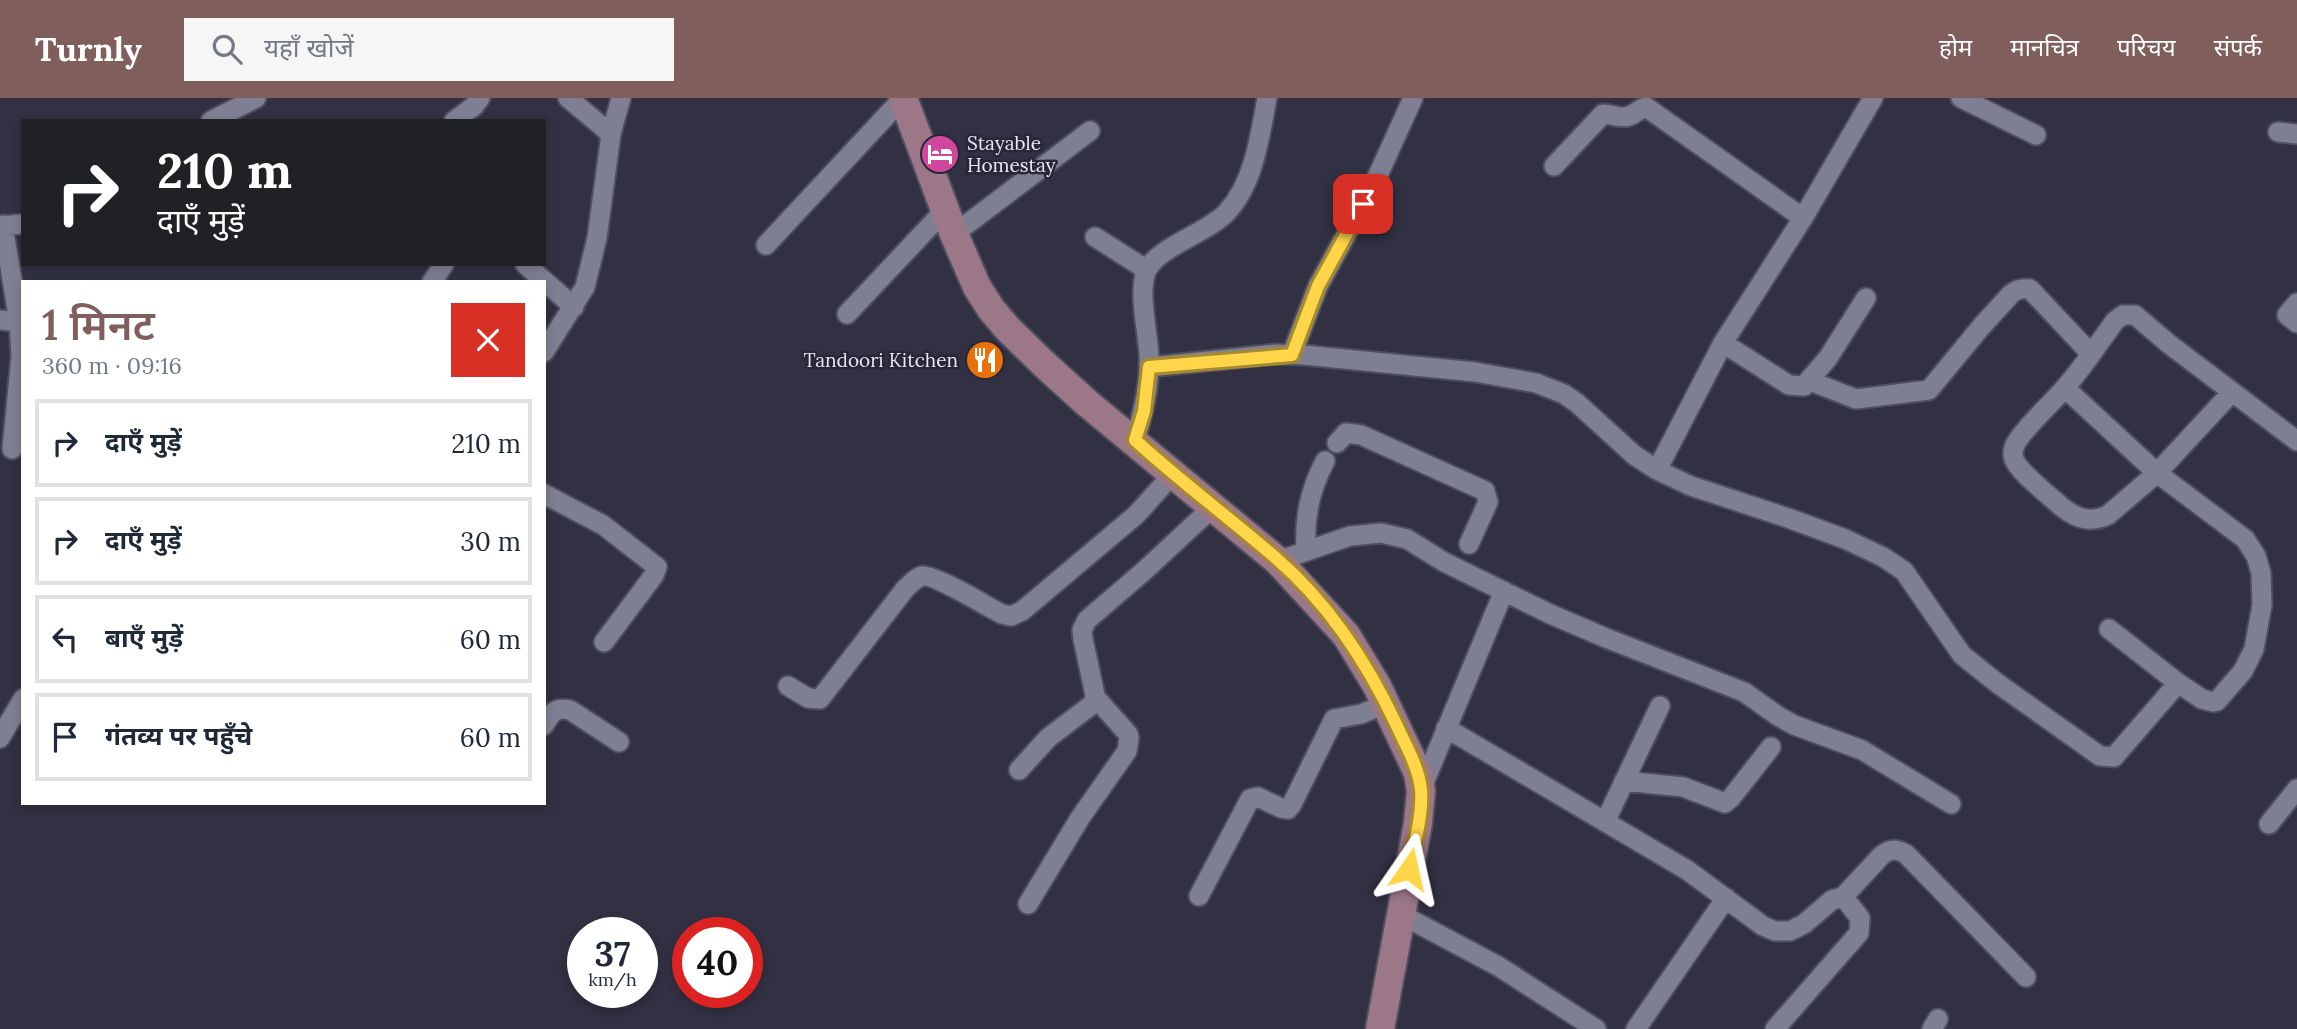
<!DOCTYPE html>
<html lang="hi">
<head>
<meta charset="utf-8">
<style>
  :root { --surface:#fff; --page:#f6f6f7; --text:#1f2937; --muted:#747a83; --line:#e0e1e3; --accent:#7f5e5b }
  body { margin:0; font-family:Lora,"Noto Sans Devanagari",serif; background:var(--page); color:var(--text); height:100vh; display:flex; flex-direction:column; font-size:26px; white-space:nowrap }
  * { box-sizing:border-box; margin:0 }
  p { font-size:23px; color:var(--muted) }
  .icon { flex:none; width:38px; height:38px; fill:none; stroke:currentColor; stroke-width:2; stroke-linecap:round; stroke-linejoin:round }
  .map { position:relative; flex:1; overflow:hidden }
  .drawer { position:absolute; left:21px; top:182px; width:525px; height:525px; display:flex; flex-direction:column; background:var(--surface); border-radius:0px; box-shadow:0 4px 10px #0003 }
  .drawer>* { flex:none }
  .banner { position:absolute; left:21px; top:21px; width:525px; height:147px; border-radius:0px; box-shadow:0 4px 10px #0003; background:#202124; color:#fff; overflow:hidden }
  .speed { position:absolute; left:567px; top:819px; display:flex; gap:14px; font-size:35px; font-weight:700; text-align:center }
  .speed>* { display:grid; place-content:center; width:91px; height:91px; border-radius:50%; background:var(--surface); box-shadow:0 4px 10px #0003; line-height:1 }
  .speed small { font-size:18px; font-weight:400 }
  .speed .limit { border:10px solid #d22; background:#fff; color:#111 }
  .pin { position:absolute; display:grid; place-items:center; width:60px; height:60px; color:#fff; margin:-30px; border-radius:14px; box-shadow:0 4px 10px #0006 }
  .me { position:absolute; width:77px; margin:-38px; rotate:11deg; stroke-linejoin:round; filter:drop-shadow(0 0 5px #0008) }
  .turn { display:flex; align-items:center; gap:24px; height:147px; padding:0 21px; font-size:32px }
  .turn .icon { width:91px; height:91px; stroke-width:2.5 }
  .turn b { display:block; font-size:49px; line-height:60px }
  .round { display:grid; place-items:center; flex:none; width:74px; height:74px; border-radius:0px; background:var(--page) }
  .overview { display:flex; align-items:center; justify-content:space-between; height:119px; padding:0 21px }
  h1 { font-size:42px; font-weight:600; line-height:52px; color:var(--accent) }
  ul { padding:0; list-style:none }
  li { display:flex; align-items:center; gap:21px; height:88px; margin:0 14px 10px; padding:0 7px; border:4px solid var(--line); border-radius:0px }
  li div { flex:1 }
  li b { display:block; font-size:26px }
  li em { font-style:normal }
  header { display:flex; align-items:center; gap:42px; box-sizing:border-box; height:98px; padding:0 35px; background:var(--accent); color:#fff }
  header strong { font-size:33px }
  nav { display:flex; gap:38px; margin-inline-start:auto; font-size:24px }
  .search { width:490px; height:63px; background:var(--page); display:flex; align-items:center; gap:18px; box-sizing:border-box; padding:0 24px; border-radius:0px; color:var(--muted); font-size:26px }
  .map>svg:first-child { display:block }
</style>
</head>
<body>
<header>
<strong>Turnly</strong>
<div class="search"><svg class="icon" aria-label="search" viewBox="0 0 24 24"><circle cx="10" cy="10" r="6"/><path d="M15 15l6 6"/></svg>यहाँ खोजें</div>
<nav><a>होम</a><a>मानचित्र</a><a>परिचय</a><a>संपर्क</a></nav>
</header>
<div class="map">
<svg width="2297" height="931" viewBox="0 0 2297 931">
  <rect width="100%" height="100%" fill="#313143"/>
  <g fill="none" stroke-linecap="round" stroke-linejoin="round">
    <defs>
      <path id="street" d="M568,0L611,36
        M1961,0L2036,37
        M211,23L256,0
        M454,23L474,8L480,0
        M2278,34L2297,36
        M1554,68L1603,16C1611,16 1621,21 1629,18C1636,16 1638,11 1646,9L1803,120
        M3,127L19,224L21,258L12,351
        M0,128L23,126
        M954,136L1090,33
        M1095,139L1147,172
        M766,147L903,0
        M525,166L574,209
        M432,184L444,166
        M2297,205L2287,217L2297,225
        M847,216L944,113
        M0,222L19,224
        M1723,245L1789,287L1804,288L1828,260L1866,200
        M544,254L585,189L597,140L611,36L621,0
        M1292,256L1318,188L1374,86L1413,0
        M1149,269L1276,256L1304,257L1475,274L1536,285L1564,296L1577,305L1634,357L1657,372L1691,388L1788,420L1845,441L1883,459L1904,473L1962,557L1997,585L2100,658L2114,659L2178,585
        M1810,283L1856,301L1929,292L1981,229L2011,196C2017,191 2022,190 2030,191L2091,256
        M2065,290L2157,375L2108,417C2087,427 2071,418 2055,403C2045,394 2018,373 2014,361C2012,356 2014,349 2016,345C2025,329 2050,307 2063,292C2082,271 2098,246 2115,223L2123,217H2135L2169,246L2297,343
        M1135,342C1143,314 1150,288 1149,258C1148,234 1138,196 1146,174C1156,149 1208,135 1227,114C1254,85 1260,38 1267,0
        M1337,345L1346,335L1361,337L1485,393L1488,404L1469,446
        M1657,372L1723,245L1803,120L1873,0
        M544,396L603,427L657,469L654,477L604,544
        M1306,452C1304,419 1310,392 1325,363
        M1278,463L1350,438L1381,435L1407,441L1444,464L1550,516L1606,540L1744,594L1778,618L1794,627L1862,652L1951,706
        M2109,531L2178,585L2202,601L2213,604L2217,603L2243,573L2254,551L2262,507L2261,475L2256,458L2245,441L2157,375L2232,294
        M788,588L808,600L820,601L905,491C910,487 915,480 922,478C934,476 988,509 1002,516L1011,518L1022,513L1136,417L1173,376
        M544,627C551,615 555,609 570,612L619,644
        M1446,630L1687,772L1763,828L1775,833H1790L1804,826L1832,802L1839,800L1845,801L1860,820L1859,835L1775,931
        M0,640L23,601
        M1019,672L1048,640L1094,605L1095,597L1083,541L1082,532L1087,522L1144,473L1213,409
        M1624,683L1683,689L1725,705L1731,700L1771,649
        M1421,692L1504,493
        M1605,724L1660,608
        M2269,726L2297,691
        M1199,798L1250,701L1258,699L1281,710L1288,711L1292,706L1334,621L1361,616L1386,606
        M1842,800L1881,758C1890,750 1896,751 1906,756L2026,879
        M1028,806L1080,720L1127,653L1129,640L1128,636L1096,600
        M1400,816L1498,868L1596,931
        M1636,931L1726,800
        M1932,931L1938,921"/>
      <path id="secondary" d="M903,0L954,136L977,189L991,211L1007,230L1045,267L1087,305L1278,463L1346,537L1377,588L1418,675L1421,693L1418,725L1380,931"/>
    </defs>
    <use href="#street" stroke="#4f4e5e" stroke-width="23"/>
    <use href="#secondary" stroke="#4f4e5e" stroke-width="32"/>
    <use href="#street" stroke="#7f7f94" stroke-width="19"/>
    <use href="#secondary" stroke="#9b7788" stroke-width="28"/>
  </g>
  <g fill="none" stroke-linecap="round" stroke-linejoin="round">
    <defs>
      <path id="route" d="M1363,106L1318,188L1292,257L1149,269L1144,313L1135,342C1181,384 1231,421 1277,461C1330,507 1368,566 1397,628C1406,648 1419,670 1421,692C1423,718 1414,746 1409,771"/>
    </defs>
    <use href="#route" stroke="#a68a30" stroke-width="18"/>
    <use href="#route" stroke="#ffd54a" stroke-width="12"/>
  </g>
  <defs>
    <symbol id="hotel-disc" viewBox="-11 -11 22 22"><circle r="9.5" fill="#d1479c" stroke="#272738"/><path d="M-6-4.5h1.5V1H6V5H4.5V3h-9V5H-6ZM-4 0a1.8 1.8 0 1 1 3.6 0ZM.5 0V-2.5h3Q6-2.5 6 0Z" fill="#fff"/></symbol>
    <symbol id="restaurant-disc" viewBox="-11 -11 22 22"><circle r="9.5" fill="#e8710a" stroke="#272738"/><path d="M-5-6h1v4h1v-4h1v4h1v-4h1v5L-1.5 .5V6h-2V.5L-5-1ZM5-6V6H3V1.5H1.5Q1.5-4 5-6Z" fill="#fff"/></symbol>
  </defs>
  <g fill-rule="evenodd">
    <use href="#hotel-disc" x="918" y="34" width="44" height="44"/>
    <use href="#restaurant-disc" x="963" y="240" width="44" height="44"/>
  </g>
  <g text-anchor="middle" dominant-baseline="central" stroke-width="5" stroke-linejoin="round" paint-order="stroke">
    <g font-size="19" fill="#e7e8f4" stroke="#272738" text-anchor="start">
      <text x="967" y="45">Stayable<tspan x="967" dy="22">Homestay</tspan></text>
      <text x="958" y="262" text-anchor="end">Tandoori Kitchen</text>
    </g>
  </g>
</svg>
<div class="speed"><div>37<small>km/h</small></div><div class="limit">40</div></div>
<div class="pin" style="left:1363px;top:106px;background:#d93025"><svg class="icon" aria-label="arrive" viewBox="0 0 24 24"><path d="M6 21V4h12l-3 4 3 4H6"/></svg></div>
<svg class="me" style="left:1409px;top:771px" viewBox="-20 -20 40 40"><path d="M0-17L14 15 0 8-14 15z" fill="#ffd54a" stroke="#fff" stroke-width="4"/></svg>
<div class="banner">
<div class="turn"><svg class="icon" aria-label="right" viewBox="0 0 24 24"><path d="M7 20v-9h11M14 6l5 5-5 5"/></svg><div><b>210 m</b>दाएँ मुड़ें</div></div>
</div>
<section class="drawer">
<div class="overview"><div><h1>1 मिनट</h1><p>360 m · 09:16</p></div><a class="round" style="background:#d93025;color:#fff"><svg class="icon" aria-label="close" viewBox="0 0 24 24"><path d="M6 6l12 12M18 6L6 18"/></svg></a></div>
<ul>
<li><svg class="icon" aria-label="right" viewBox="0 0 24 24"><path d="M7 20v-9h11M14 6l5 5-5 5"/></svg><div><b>दाएँ मुड़ें</b></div><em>210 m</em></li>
<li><svg class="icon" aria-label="right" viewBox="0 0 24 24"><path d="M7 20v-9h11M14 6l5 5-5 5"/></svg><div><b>दाएँ मुड़ें</b></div><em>30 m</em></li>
<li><svg class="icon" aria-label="left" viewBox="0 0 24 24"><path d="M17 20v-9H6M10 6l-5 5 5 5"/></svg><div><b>बाएँ मुड़ें</b></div><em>60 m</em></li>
<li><svg class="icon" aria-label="arrive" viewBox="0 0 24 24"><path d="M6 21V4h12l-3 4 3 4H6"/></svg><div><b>गंतव्य पर पहुँचे</b></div><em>60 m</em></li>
</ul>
</section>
</div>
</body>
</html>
